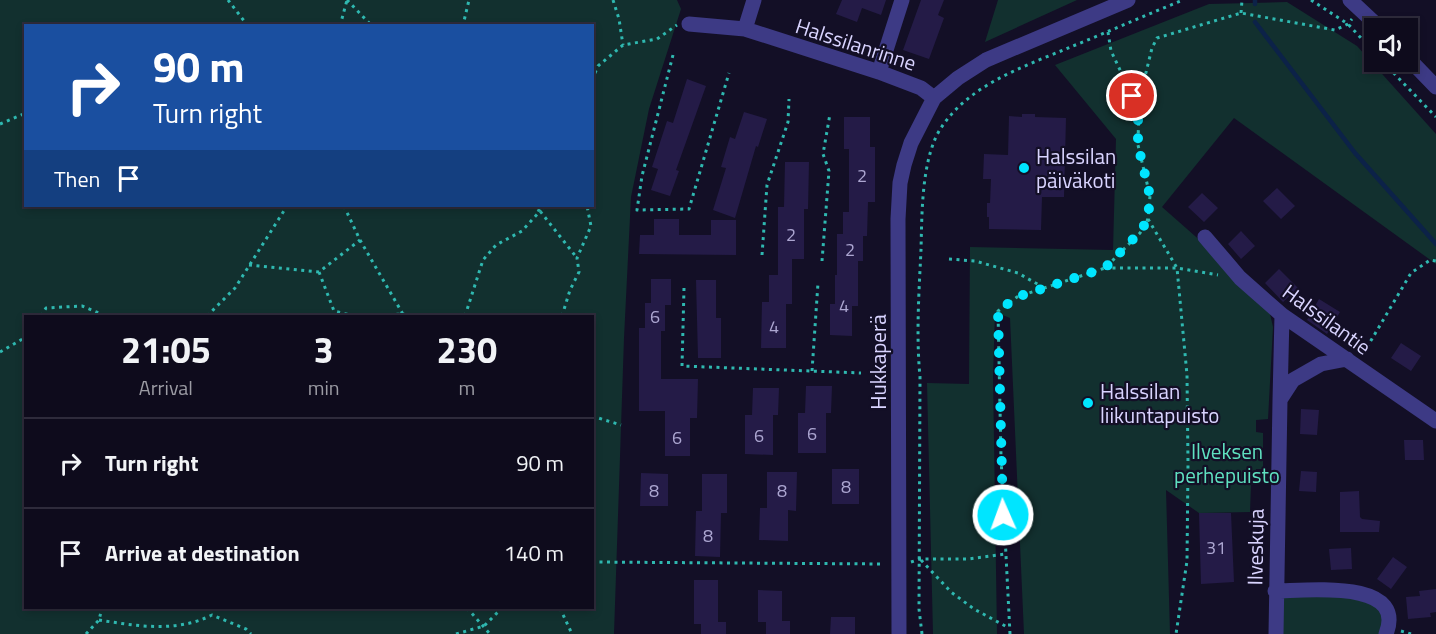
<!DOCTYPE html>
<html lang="en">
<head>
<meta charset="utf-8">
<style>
  :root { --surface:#0e0b1c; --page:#171425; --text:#f1f3f6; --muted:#9b9ba3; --line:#2e2b3b }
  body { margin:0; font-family:"Titillium Web",sans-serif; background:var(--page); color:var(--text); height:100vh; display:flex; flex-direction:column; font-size:22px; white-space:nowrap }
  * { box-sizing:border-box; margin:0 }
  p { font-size:20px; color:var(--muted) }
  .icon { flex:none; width:33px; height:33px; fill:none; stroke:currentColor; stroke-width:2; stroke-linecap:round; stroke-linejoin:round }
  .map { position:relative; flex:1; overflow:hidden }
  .sheet { position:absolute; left:24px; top:315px; width:570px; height:294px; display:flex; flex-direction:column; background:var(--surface); border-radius:0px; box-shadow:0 3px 9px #0003,0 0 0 2px var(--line) }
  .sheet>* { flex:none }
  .top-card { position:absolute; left:24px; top:24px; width:570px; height:183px; border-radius:0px; box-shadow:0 3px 9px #0003,0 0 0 2px var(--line); background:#1a4fa0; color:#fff; overflow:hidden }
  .controls { position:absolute; left:1364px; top:18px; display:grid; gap:12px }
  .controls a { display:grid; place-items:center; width:54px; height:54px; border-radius:0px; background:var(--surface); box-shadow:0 3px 9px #0003,0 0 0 2px var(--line); font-size:30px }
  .pin { position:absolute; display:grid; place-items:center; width:51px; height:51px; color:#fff; margin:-26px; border:3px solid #fff; border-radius:50%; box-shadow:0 2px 6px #0007 }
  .me { position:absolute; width:66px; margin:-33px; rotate:358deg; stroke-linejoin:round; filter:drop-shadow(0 0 4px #0008) }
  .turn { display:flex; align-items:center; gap:21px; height:126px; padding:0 30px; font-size:27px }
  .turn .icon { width:78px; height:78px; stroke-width:2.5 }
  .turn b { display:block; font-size:42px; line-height:51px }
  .then { display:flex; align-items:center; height:57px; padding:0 30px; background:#0003; gap:12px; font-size:22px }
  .eta { display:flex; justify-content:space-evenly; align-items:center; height:102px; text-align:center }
  .eta b { font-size:36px; font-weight:700; line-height:42px }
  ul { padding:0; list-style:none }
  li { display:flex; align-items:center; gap:18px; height:90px; padding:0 30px; border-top:2px solid var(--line) }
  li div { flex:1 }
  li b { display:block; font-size:22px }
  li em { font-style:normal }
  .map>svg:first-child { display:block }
</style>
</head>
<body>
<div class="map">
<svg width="1436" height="634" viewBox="0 0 1436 634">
  <rect width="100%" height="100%" fill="#130f26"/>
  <path fill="#12302f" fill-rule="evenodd" d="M0,0H677L681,9L649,109L631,197L624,338L614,634H0ZM26,26H592V206H26ZM26,316H592V608H26Z
    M998,0H1077L985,42Z
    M1287,2L1357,46L1436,134V264L1234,118L1162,207L1220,258L1270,314L1273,327L1268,419L1256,420V432L1263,433V469H1256L1257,485H1251L1250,512L1199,513L1166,490L1170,634H1024L1010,318L995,312L993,376L997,634H933L927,383L969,384L970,247L1113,250L1116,139L1055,65L1209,4Z
    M1275,592L1379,600L1386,634H1276Z"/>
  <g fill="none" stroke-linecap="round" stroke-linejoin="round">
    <path stroke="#0c2248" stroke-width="4.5" d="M1255,0V4
      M1255,22L1355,153L1436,244"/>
  </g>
  <path fill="#241b47" d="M842,0H886L881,15L862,8L857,22L836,14Z
    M921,0H944L938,15L944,18L929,59L903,50Z
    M687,79L706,86L676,170L679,171L670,196L651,190L658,169L652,167L667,121L673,123Z
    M744,112L767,119L758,147L756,146L735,218L713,210L726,168L721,167L730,137L735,139Z
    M1022,114H1035V117L1066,118L1064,197H1042L1041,230L989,229V217H987V203H990L991,179H983L984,154L1008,155L1009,116L1022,117Z
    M844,117H870V147H875V202H868L867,236H863V261H858V306H852V336L830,335V304H835V275H837V234H843V212H849V149H844Z
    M785,162H809L808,209H804V259H792V304H786V348H761L762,302H769V275H778V207H784Z
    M1277,188L1295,206L1281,219L1263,201Z
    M1202,193L1218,208L1204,222L1188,207Z
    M654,219H679V235H711V220H736V255L639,254L640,235H654Z
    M1241,231L1255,246L1241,259L1228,244Z
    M1279,269L1298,288L1283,302L1265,283Z
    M651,279H671V305H665V331H661V379H698L697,418H690V456H665V411H639V328H645V303H651Z
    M696,280H716V318H721V358H698Z
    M1319,299L1340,312L1327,334L1307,320Z
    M1401,343L1421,356L1411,371L1391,358Z
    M806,386H832L831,413H826V453H798V413H805Z
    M753,388H779L778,415H773V455L745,454V415H752Z
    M1301,409L1319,410L1317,435L1300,434Z
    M1404,440H1423L1424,460H1405Z
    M832,469H859V504H832Z
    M1301,471L1317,472L1316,492L1299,491Z
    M767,472H797L796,511L788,510V541L759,540L760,508H767Z
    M641,473L668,474V506H640Z
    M702,474H727V513H721L720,557L695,556L696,511H702Z
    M1359,491L1360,517L1362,519L1380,521L1379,532H1340V492Z
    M1199,513H1231L1234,582L1201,584Z
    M1351,548L1352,569L1331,570L1329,549Z
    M1393,557L1407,567L1391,589L1377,579Z
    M694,580H718V622H726V634H701V624H694Z
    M1436,589V612L1430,613L1431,617L1408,619L1406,597L1420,596L1419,591Z
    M758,590L782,591V621H790V634H766V622H758Z
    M831,617H855V634H830Z"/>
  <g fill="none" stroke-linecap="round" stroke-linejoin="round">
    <path stroke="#2fb8b0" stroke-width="3" stroke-dasharray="3 4.5" stroke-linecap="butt" d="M228,0L248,26
      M347,0L372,26
      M613,0L619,19L623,45
      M1311,0L1348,24L1374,52
      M1241,13L1242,0
      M340,26L347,0
      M467,26L464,21L469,0
      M1108,32L1111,51L1138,108
      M673,55L642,176L637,210L689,209L729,73
      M1383,62L1436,117
      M592,80L598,66L623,45L657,39L677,25
      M0,124L26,113
      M344,206L360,240L404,316
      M545,206L540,211L577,258
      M1148,219L1177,268L1187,375L1188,464L1187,561L1176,634
      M762,255L767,185L788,122L789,99
      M949,259L975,261L1018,273L1046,289
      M822,261L829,171L823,154L830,114
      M249,265L319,272L360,240
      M1105,268H1177L1218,275
      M319,272L334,311L354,316L403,314L412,316
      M684,288L682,366L861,373
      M41,316L46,308L82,306L106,316
      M207,316L235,288L287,206
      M465,316L483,260L496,245L522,231L540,211L530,206
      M562,316L570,290L579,272L577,258L591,226L587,206
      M0,352L26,337
      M1363,354L1411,273L1430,260L1436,261
      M812,371L818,283
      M592,416L621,425
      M921,560L951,592L974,609L1009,628
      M592,562L884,564
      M911,562L920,559H968L1005,554
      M467,608L490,634
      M560,608L572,634
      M99,620C137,626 176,633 212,615L246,629L251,634
      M1401,631L1411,634
      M86,634L99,620L102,608
      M456,634L484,626L502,608
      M922,634L919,609L920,377C916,335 919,292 921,250C922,214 921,155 943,125C972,83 1028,65 1073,46C1110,31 1146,15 1183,0
      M1010,634L1001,457L998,311L1017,297L1105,268L1140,233L1148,219L1150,196L1138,145L1139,101L1152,48L1157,38L1241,13L1335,30L1348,24L1352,19"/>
    <path stroke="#3d3a85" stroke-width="15" d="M1350,0L1380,28
      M689,24L745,29L879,72L921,88L934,98
      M745,29L754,0
      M1407,57L1436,87
      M879,72L902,0
      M1205,237L1240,278L1282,315L1436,421
      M1280,400L1282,315
      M1275,591C1304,591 1408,578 1386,634
      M899,634L898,219L900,183L904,165L911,143L934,98L958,78L986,60L1128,0
      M1276,634L1280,400L1293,380L1321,364L1347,359"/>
  </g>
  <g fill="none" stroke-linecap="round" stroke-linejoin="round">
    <path stroke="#00e5ff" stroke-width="10" stroke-dasharray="0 18" d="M1003,515L998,311L1017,297L1105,268L1140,232L1148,219L1150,196L1138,145V110L1132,96"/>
  </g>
  <g fill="#00e5ff" stroke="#130f26" stroke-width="2">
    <circle cx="1024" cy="168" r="6"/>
    <circle cx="1088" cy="403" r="6"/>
  </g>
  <g text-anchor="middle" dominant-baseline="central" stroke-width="4.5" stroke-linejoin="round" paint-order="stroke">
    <g font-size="18" fill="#aca6d1">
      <text x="862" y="175">2</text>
      <text x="791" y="234">2</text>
      <text x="850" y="249">2</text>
      <text x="844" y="305">4</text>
      <text x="655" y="316">6</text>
      <text x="774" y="326">4</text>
      <text x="812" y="433">6</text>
      <text x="759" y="435">6</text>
      <text x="677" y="437">6</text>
      <text x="846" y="486">8</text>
      <text x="654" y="490">8</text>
      <text x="782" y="490">8</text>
      <text x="708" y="535">8</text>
      <text x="1216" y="547">31</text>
    </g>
    <g font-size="21" fill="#d9d4ff" stroke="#130f26">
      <text transform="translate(856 44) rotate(18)">Halssilanrinne</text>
      <text transform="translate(1327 319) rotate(36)">Halssilantie</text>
      <text transform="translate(878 362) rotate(-90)">Hukkaperä</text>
      <text transform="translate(1255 547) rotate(-89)">Ilveskuja</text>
    </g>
    <g font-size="21" fill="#d9d4ff" stroke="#130f26" text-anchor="start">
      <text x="1036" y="156">Halssilan<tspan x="1036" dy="24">päiväkoti</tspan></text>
      <text x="1100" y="391">Halssilan<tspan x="1100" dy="24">liikuntapuisto</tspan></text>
    </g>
    <g font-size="21" fill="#5fe0c0" stroke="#130f26">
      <text x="1227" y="451">Ilveksen<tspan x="1227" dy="24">perhepuisto</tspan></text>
    </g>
  </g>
</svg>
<div class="controls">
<a><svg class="icon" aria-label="sound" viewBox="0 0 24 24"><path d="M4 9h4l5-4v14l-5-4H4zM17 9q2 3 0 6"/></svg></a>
</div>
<div class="pin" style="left:1132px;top:96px;background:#d93025"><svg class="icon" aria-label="arrive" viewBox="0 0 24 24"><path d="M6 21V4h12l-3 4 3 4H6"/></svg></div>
<svg class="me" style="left:1003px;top:515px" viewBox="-20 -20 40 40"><circle r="17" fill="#00e5ff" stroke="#fff" stroke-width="3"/><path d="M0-11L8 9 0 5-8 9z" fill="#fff"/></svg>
<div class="top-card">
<div class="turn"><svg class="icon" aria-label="right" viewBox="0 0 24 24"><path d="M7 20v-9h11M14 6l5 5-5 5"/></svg><div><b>90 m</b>Turn right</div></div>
<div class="then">Then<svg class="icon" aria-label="arrive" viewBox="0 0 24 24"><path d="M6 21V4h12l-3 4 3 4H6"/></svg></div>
</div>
<section class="sheet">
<div class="eta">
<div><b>21:05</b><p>Arrival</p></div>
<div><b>3</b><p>min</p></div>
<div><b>230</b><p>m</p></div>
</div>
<ul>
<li><svg class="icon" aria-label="right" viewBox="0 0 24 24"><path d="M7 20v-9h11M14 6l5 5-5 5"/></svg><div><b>Turn right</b></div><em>90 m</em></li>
<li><svg class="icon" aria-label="arrive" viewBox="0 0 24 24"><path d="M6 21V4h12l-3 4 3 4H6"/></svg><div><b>Arrive at destination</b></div><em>140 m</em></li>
</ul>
</section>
</div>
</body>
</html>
